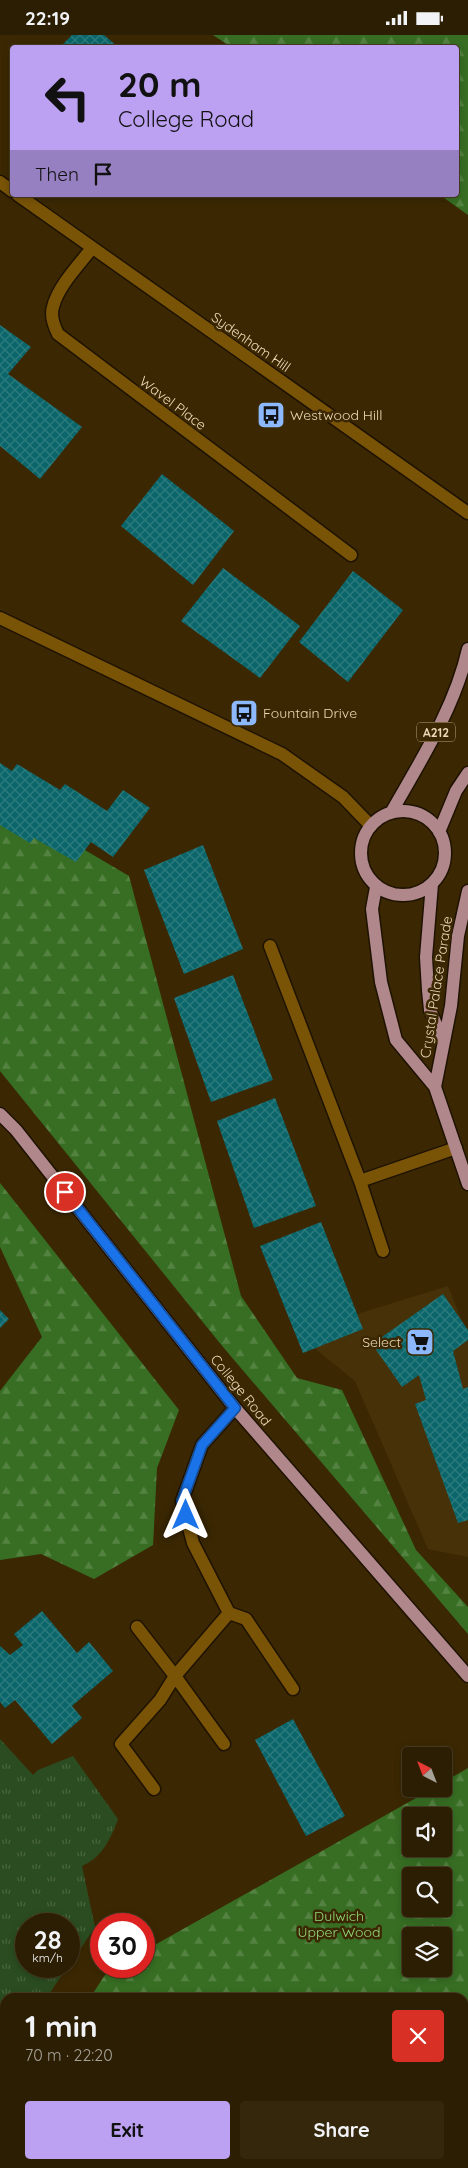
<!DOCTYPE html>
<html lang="en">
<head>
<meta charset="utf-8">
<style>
  :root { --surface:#2c1e02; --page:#34270c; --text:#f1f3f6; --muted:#a6a299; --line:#483c24; --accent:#bca0f2 }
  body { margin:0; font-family:Quicksand,sans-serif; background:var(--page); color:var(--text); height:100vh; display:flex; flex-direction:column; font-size:19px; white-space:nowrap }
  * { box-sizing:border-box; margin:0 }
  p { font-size:16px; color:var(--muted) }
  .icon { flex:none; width:28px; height:28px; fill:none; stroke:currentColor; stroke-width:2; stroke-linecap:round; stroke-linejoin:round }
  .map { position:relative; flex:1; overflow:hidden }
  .sheet { position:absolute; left:0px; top:1958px; width:469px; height:176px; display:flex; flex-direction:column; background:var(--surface); border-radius:15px 15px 0 0; box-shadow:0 2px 8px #0003,0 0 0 1px var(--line) }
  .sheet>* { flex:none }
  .guide { position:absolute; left:10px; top:10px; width:449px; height:152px; border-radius:5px; box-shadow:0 2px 8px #0003,0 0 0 1px var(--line); background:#bca0f2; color:#111; overflow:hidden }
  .needle { width:32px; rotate:318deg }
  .fabs { position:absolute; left:402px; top:1712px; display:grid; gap:10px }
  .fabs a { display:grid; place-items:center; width:50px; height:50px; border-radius:5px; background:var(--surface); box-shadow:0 2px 8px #0003,0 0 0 1px var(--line); font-size:25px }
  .speed { position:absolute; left:15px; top:1878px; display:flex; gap:10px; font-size:25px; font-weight:700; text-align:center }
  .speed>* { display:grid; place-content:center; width:65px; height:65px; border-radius:50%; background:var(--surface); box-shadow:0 2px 8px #0003,0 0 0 1px var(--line); line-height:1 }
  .speed small { font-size:12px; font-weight:400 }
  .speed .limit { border:8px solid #d22; background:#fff; color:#111 }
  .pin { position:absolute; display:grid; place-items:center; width:42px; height:42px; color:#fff; margin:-21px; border:2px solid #fff; border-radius:50%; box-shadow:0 1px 5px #0007 }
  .me { position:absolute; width:55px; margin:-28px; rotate:0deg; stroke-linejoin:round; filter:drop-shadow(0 0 4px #0008) }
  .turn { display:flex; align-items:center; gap:18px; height:105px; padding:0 25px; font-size:22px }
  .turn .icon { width:65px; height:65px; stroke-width:2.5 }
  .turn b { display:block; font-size:35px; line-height:42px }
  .then { display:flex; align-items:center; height:48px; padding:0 25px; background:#0003; gap:10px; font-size:19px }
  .round { display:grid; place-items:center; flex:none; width:52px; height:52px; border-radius:5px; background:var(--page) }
  .head { display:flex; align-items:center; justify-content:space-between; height:85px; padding:0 25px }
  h1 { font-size:30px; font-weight:800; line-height:38px }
  .primary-button { display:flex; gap:10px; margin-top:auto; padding:10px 25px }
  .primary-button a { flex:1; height:58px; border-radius:5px; background:var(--accent); color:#111; font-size:20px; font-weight:800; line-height:58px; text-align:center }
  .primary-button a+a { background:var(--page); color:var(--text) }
  .status { display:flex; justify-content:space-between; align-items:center; height:35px; padding:0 25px; background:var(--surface); direction:ltr }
  .status svg { height:14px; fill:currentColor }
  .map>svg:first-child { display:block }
</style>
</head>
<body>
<div class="status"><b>22:19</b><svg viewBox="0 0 49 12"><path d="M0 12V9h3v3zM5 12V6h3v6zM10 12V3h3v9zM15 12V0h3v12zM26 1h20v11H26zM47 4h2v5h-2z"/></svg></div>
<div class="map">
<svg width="468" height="2133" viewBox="0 0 468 2133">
  <defs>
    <pattern id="grass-tufts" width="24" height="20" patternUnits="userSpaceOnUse" patternTransform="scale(1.25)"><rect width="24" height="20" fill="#2b4c20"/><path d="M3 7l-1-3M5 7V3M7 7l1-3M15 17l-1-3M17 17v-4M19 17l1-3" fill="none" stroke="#4a653e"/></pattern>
    <pattern id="forest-firs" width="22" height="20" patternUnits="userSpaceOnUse" patternTransform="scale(1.25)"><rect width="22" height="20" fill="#376e23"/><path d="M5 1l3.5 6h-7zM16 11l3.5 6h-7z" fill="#548241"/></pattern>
    <pattern id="building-cross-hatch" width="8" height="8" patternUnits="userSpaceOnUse" patternTransform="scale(1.25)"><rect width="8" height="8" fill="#0a666a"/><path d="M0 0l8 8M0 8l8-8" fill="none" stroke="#2e7b7d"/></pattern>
  </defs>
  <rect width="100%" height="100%" fill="#3b2803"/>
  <path fill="#473108" d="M448,1251L468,1301V1522L428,1514L355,1346L296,1298Z"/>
  <path fill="url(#grass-tufts)" d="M0,1704L33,1740L38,1735L73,1721L118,1784C111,1803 102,1823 82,1831L95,1892L69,1931V1889H26V1931H68L47,1962H5V2025L0,2032Z"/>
  <path fill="url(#forest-firs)" fill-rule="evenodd" d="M213,0H468V180L440,160H456V12H231Z
    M0,765L129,841L241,1261L297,1343L342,1355L416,1515L468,1572V1599L223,1312L0,1036Z
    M0,1148L179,1375L157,1433L153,1510L94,1544L41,1519L0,1525V1356L42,1302L0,1212Z
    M468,1733V2054L464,2056V1962H91C111,1931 106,1931 144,1931V1916L432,1754H444V1747ZM444,1781V1814H411V1781ZM444,1841V1874H411V1841ZM411,1901H444V1934H411Z
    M5,2097V2129H400L401,2133H0V2105Z"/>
  <path fill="url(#building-cross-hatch)" d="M72,0H104L118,12H60Z
    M0,290L31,312L8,339L82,392L40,444L0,411Z
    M162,439L234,496L193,550L121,491Z
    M223,533L300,591L260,643L181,586Z
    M353,536L403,575L348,647L299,607Z
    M0,728L12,736L17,729L60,755L65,749L107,776L123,755L150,773L113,822L91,807L76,827L34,803L30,808L0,790Z
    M203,810L243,914L184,939L144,835Z
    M233,940L273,1045L211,1067L174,963Z
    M275,1063L316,1171L254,1193L217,1086Z
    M321,1187L363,1294L303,1318L260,1211Z
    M443,1259L468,1295V1305L453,1316L463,1354L468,1352V1485L458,1488L415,1369L426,1365L419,1340L402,1352L372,1309Z
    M0,1275L9,1284L0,1293Z
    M42,1576L77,1618L89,1607L113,1636L72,1671L82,1683L52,1709L15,1665L5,1673L0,1667V1611L10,1620L23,1610L14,1599Z
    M293,1684L345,1781L306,1801L255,1705Z"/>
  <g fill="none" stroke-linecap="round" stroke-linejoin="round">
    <defs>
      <path id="service" d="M270,911L360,1146L383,1216
        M360,1146L456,1113
        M464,2098L468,2097
        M443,2133L445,2129"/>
      <path id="minor" d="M92,213C79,230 58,251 53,272C50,281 54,291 58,299L351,520
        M229,1578L246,1584L293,1654
        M137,1592L175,1641L229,1578L193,1508L182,1466L202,1410L235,1373
        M154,1754L121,1709L160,1665L175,1641L224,1709"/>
      <path id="tertiary" d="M0,147L12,156
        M18,160L468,478
        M0,583L282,719L343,762L371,791"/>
      <path id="primary" d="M392,776C421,725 455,672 468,614
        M361 818a42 42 0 1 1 84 0a42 42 0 1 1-84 0Z
        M439,797L456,756L468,738
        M432,849L426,922L428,955L430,975L443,1006
        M376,852L372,874L381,947L396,1005L435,1052L468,1149
        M435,1052L451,971L458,901L468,856
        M0,1079L16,1095L235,1373L468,1641"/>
    </defs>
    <use href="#service" stroke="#1e1201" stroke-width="15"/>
    <use href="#minor" stroke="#1e1201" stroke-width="15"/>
    <use href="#tertiary" stroke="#1e1201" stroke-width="15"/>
    <use href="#primary" stroke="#1e1201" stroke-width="15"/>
    <use href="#service" stroke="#795407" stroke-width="12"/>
    <use href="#minor" stroke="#795407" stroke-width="12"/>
    <use href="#tertiary" stroke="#795407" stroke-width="12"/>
    <use href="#primary" stroke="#b0878a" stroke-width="12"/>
  </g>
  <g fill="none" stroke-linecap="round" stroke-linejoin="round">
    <defs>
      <path id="route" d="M65,1157L235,1373L202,1410L182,1466L186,1480"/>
    </defs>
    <use href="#route" stroke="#114b97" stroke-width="12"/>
    <use href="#route" stroke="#1a73e8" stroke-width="9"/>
  </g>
  <defs>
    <symbol id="bus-square" viewBox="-11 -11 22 22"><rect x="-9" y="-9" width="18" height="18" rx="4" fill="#8db9fc" stroke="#3b2803"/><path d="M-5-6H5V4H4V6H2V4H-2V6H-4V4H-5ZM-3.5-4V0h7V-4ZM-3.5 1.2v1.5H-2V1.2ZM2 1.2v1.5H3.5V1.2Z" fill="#111"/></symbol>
    <symbol id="supermarket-square" viewBox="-11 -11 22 22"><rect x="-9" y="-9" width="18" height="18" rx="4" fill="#8db9fc" stroke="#3b2803"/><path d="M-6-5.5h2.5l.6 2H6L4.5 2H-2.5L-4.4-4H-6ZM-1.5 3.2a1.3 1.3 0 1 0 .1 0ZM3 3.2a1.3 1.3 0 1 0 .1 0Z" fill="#111"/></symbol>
  </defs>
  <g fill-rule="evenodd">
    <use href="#bus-square" x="255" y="364" width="32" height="32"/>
    <use href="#bus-square" x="228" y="662" width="32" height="32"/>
    <use href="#supermarket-square" x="404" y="1291" width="32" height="32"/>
  </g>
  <g text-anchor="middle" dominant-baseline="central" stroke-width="5" stroke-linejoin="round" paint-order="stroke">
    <rect fill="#3b2803" stroke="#b8a382" stroke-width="1" x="417" y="687.5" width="38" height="19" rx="4"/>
    <g font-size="12" font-weight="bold" fill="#edd8b9">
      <text x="436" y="697">A212</text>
    </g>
    <g font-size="14" fill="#edd8b9" stroke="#3b2803">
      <text transform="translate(251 307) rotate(35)">Sydenham Hill</text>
      <text transform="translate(173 368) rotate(37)">Wavel Place</text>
      <text transform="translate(436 952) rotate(-81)">Crystal Palace Parade</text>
      <text transform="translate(241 1355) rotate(51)">College Road</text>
    </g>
    <g font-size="14" fill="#edd8b9" stroke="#3b2803" text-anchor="start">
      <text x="290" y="380">Westwood Hill</text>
      <text x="263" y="678">Fountain Drive</text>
      <text x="401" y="1307" text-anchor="end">Select</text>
    </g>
    <g font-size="14" fill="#90db78" stroke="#3b2803">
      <text x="339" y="1881">Dulwich<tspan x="339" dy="16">Upper Wood</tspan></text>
    </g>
  </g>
</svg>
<div class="fabs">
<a><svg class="needle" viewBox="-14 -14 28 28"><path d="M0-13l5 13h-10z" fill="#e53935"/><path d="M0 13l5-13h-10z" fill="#a6a299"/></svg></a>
<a><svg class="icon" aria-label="sound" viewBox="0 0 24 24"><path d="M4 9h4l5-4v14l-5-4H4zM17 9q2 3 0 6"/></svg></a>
<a><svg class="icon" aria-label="search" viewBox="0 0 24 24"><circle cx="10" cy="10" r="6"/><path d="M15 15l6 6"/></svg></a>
<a><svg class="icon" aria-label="layers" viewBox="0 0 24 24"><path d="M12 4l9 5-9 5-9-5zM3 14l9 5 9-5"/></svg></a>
</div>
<div class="speed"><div>28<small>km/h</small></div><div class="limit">30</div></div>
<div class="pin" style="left:65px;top:1157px;background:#d93025"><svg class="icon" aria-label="arrive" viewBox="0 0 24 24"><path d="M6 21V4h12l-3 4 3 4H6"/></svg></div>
<svg class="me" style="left:186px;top:1480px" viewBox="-20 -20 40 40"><path d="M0-17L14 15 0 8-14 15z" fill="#1a73e8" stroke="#fff" stroke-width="4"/></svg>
<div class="guide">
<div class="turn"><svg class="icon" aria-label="left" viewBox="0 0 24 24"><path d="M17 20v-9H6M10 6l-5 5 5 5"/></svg><div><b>20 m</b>College Road</div></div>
<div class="then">Then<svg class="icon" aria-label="arrive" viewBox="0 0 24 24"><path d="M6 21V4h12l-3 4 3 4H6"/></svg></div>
</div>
<section class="sheet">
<div class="head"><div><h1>1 min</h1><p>70 m · 22:20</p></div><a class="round" style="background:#d93025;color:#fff"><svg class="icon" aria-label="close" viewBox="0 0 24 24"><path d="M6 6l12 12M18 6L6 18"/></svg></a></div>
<div class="primary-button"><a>Exit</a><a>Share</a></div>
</section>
</div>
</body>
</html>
